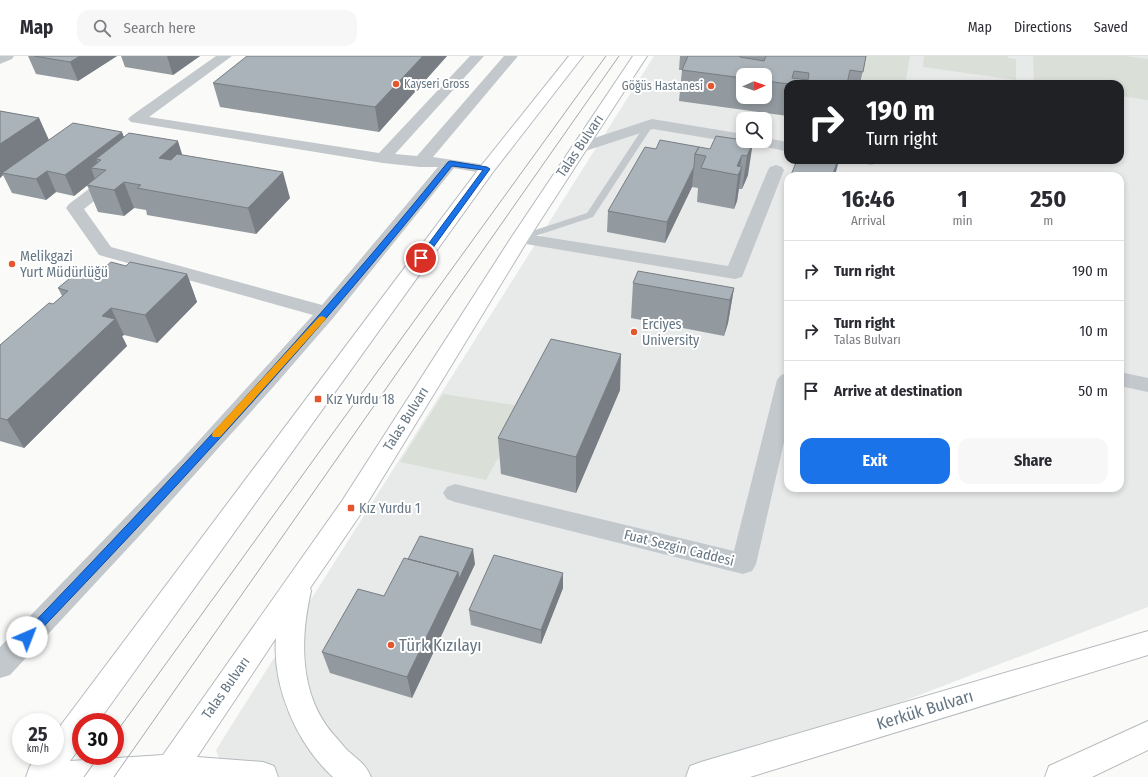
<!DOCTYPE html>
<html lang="en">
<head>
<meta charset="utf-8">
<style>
  :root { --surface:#fff; --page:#f7f7f7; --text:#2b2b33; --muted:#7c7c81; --line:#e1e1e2; --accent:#1a73e8 }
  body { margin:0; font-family:"Fira Sans Condensed",sans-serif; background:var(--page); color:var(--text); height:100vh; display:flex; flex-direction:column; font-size:15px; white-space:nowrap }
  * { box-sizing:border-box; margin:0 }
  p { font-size:13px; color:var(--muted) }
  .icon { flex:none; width:22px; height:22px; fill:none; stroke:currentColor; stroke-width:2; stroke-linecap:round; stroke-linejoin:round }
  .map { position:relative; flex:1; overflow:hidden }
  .details { position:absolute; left:784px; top:116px; width:340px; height:320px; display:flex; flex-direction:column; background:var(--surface); border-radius:12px; box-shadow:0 2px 6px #0003 }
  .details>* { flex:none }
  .banner { position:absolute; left:784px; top:24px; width:340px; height:84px; border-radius:12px; box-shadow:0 2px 6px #0003; background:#202124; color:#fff; overflow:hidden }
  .needle { width:26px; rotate:88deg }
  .tools { position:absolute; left:736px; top:12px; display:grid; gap:8px }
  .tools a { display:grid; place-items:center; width:36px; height:36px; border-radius:8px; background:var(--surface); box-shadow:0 2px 6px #0003; font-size:20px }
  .speed { position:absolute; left:12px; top:657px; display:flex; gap:8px; font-size:20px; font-weight:700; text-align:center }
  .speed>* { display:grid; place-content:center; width:52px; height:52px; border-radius:50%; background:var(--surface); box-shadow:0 2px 6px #0003; line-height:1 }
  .speed small { font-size:10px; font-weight:400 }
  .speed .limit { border:6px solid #d22; background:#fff; color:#111 }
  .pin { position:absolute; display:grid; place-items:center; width:34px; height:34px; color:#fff; margin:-17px; border:2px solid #fff; border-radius:50%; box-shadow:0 1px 4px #0007 }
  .me { position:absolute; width:44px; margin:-22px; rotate:44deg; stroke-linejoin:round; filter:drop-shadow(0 0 3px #0008) }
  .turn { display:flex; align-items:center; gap:14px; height:84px; padding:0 16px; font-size:18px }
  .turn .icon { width:52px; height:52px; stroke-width:2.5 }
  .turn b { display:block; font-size:28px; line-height:34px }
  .eta { display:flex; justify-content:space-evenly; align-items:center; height:68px; text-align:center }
  .eta b { font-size:24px; font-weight:700; line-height:28px }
  .primary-button { display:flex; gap:8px; margin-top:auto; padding:8px 16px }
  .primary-button a { flex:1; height:46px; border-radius:12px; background:var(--accent); color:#fff; font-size:16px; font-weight:700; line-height:46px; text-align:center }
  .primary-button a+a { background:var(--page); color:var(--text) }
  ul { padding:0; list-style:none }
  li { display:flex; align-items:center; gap:12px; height:60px; padding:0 16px; border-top:1px solid var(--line) }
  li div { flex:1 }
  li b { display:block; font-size:15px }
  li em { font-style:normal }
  header { display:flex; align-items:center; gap:24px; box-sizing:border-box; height:56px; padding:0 20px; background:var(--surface); border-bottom:1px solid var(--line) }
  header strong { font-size:19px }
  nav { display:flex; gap:22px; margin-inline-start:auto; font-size:14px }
  .search { width:280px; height:36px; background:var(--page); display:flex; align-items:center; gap:10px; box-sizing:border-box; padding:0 14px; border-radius:12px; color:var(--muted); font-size:15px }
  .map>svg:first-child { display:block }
</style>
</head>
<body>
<header>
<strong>Map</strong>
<div class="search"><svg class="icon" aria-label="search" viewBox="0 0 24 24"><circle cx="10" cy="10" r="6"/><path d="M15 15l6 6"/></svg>Search here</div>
<nav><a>Map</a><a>Directions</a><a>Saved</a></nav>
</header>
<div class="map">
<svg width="1148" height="721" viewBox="0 0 1148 721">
  <rect width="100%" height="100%" fill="#fafaf8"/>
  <path fill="#e8e9e9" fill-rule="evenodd" d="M654,0H1148V551L707,721H225L216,694ZM743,19H765V41H743ZM788,28H1120V104H788ZM743,63H765V85H743ZM788,120H1120V432H788Z"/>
  <path fill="#dadfd7" d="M699,0H910L905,28H861L863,9Z
    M924,0H1008V2L1016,3V24L923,11Z
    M1033,0H1125L1148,3V44L1120,40V28H1034Z
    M443,338L526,351L486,424L400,406Z"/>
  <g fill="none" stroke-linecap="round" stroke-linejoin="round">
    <defs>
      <path id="primary" d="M569,0H583L493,116L98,666H81V690L70,705L163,699L342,445L511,182L633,0H647L529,182L360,459L310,532L311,535C300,583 299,638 333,678C338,683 342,689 347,694C358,704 365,707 371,721H333C297,688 272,631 276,582L197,701L263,706L274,710L278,721H26L30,710L38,700H55V677L481,110Z
        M1148,575V599L750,721H686L690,710L701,706Z
        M1148,665V694L1092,721H1045L1049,710Z"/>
    </defs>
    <use href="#primary" stroke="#b5babe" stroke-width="2"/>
    <path fill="#c3c8cc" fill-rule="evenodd" d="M643,72H646L650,74L593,161L523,184H517L515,182L517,180L587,157Z"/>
    <path fill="#c3c8cc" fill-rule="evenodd" d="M0,0H14L12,3L0,8Z
      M216,0H232L149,61L379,97L470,0H484L395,98L417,100L504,0H518L433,101L493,110L495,113L493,116L487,118L454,112L334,261L275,329L142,477L10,619L0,622V591L183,402L313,259L99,199L66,152L69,148L110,117L116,115L122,117L124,120L122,123L84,153L111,191L322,249L438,111H420L383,107L131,66L128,63L131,60Z
      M652,63L743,78V85H765V82L788,86V96C779,94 748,86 743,88L653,73L579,97L573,95L571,92L573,89Z
      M861,104H879L877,107L871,109L863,107Z
      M776,109L782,111L784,114L742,221L735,223L520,187L514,186L511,182L514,178L520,177L728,210L768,114L770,111Z
      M1120,316L1148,322V336L1120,330Z
      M788,317V369L756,508L752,515L743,518L455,446L447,443L443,437L447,431L455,428L734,495L777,324L781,319Z"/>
    <use href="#primary" fill="#fff" fill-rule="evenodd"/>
    <path stroke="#a2aab0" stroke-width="1" d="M115,678L606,0
      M84,721L99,700
      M114,721L619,0"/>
  </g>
  <path fill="#929a9f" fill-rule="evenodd" d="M28,0H117L78,25L36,18Z
    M121,0H200L173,19L125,11Z
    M447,0L379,76L220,51L213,27Z
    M680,0H866L860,28H788V60L679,45L682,14H679ZM743,19H765V41H743Z
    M0,55L39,62L49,84L124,81L182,99L290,142L256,178L147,159L146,154L134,152L124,160L98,156L87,129L94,124L74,140L56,136L46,144L12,137L3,119L0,122Z
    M748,85V119L742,133H739L737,145L734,153L697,146L698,132L692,131L665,187L607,176L608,155L656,93H710Z
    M788,136V153L785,152Z
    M126,210L187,218L197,246L157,287L124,279L122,280L127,290L24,392L0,385V289L53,248L62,240L58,232L97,218Z
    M633,227L734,232L728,267L724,280L631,262Z
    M620,334L576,437L501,418L498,382Z
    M408,503L475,508L412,642L330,617L322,596L384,540Z
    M563,532L541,588L471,569L469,554Z"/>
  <path fill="#777d82" d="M80,0H117L78,25L70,6Z
    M167,0H200L173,19Z
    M423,0H447L379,76L375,51Z
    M39,62L50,87L2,117L3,119L0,122V88Z
    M122,76L130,96L101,104L96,103L100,113L91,112L95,123L74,140L65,119Z
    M178,85L186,111L159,102Z
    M753,86L748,119L742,133L747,100Z
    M742,99L739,117L742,111L737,145L734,153L738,119L737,110Z
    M838,104H839L835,120H832Z
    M694,111L692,131L665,187L667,166Z
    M47,115L56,136L46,144L36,123Z
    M283,116L290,142L256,178L248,152Z
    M124,126L134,152L124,160L114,134Z
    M187,218L197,246L157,287L145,259Z
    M734,232L728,267L724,280L730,244Z
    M111,252L124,279L122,280L127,290L24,392L7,364L102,260Z
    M621,298L620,334L576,437V401Z
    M473,493L475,508L412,642L407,621L458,516Z
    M563,517V532L541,588V574Z"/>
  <path fill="#aab3b9" stroke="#777d82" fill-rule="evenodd" d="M34,0H80L70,6Z
    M247,0H423L375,51L213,27Z
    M688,0H740V1L764,5L766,0H866L863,16L850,14L847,28H790L765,25V19H743V22L682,14ZM794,15L809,17L808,24L792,22Z
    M0,55L39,62L0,88Z
    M73,67L122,76L65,119L47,115L36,123L2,117Z
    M129,77L178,85L159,102L171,104L177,98L283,116L248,152L137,132L141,129L124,126L114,134L87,129L106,114L91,112L101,104L96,103Z
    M716,80L743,84V85L753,86L747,100L742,99L737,110L742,111L738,119L701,112L706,100L695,98L699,91L710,93Z
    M660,84L699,91L695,98L694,111L667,166L608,155L645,91L656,93Z
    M797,104H838L832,120H799L791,119Z
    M111,206L126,210L130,206L187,218L145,259L111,252L102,260L115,263L7,364L0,362V289L49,247L53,248L68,235L58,232L80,214L97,218Z
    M638,215L734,232L730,244L633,227Z
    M551,283L621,298L576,401L498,382Z
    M420,480L473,493L459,523L458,516L408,503Z
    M494,499L563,517L541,574L469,554Z
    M404,502L458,516L407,621L322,596L358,533L384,540Z"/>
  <path fill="#1a73e8" stroke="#114b97" d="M450,105L487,111L490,113L424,204H419L418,202L483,114L452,110C321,276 177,431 31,584L27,586L23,584L22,581L23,578C170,425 315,271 448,106Z"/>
  <path fill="#f59e0b" d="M322,260L326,262L325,264L220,381H213L212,379L213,376L319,261Z"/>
  <g fill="#e4572e" stroke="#fff" stroke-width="1.5">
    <circle cx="396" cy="28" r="4"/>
    <circle cx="711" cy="30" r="4"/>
    <circle cx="12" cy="208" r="4"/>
    <circle cx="634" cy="276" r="4"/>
    <rect x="314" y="339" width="8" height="8" rx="2"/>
    <rect x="347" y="448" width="8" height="8" rx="2"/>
    <circle cx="391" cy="589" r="4"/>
  </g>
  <g text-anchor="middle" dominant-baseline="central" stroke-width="4" stroke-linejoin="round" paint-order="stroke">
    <g font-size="12" fill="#657683" stroke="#fff" text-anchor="start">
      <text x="404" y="28">Kayseri Gross</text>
      <text x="703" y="30" text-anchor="end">Göğüs Hastanesi</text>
    </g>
    <g font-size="14" fill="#657683" stroke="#fff">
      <text transform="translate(580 90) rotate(-56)">Talas Bulvarı</text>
      <text transform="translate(406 363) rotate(-58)">Talas Bulvarı</text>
      <text transform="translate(679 492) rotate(14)">Fuat Sezgin Caddesi</text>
      <text transform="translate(226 632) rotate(-55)">Talas Bulvarı</text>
    </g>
    <g font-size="14" fill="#657683" stroke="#fff" text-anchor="start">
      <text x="20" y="200">Melikgazi<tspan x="20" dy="16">Yurt Müdürlüğü</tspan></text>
      <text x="642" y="268">Erciyes<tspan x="642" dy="16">University</tspan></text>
      <text x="326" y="343">Kız Yurdu 18</text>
      <text x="359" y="452">Kız Yurdu 1</text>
    </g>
    <g font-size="17" fill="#657683" stroke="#fff" text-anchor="start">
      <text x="399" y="589">Türk Kızılayı</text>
    </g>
    <g font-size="17" fill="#657683" stroke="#fff">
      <text transform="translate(925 654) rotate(-17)">Kerkük Bulvarı</text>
    </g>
  </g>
</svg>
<div class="tools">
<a><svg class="needle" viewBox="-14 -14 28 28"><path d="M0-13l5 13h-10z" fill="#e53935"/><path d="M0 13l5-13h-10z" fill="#7c7c81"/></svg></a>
<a><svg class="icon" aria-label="search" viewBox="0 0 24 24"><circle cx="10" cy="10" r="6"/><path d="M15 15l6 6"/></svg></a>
</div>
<div class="speed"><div>25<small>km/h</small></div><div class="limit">30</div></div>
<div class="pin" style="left:421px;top:202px;background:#d93025"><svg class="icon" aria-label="arrive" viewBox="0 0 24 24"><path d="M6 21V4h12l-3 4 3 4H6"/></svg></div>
<svg class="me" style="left:27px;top:581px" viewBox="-20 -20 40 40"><circle r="19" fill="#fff"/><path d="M0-13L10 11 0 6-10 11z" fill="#1a73e8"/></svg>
<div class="banner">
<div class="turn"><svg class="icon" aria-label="right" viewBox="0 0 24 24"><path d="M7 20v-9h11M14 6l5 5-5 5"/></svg><div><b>190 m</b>Turn right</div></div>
</div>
<section class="details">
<div class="eta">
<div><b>16:46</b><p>Arrival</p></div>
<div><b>1</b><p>min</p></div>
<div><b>250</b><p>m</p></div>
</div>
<ul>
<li><svg class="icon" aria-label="right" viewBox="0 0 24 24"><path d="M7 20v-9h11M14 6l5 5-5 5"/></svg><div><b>Turn right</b></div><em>190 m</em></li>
<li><svg class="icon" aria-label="right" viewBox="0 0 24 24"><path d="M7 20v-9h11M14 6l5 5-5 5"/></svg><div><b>Turn right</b><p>Talas Bulvarı</p></div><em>10 m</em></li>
<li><svg class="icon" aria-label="arrive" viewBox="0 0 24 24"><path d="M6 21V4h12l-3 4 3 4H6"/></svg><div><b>Arrive at destination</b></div><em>50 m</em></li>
</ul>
<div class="primary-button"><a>Exit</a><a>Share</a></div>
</section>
</div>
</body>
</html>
